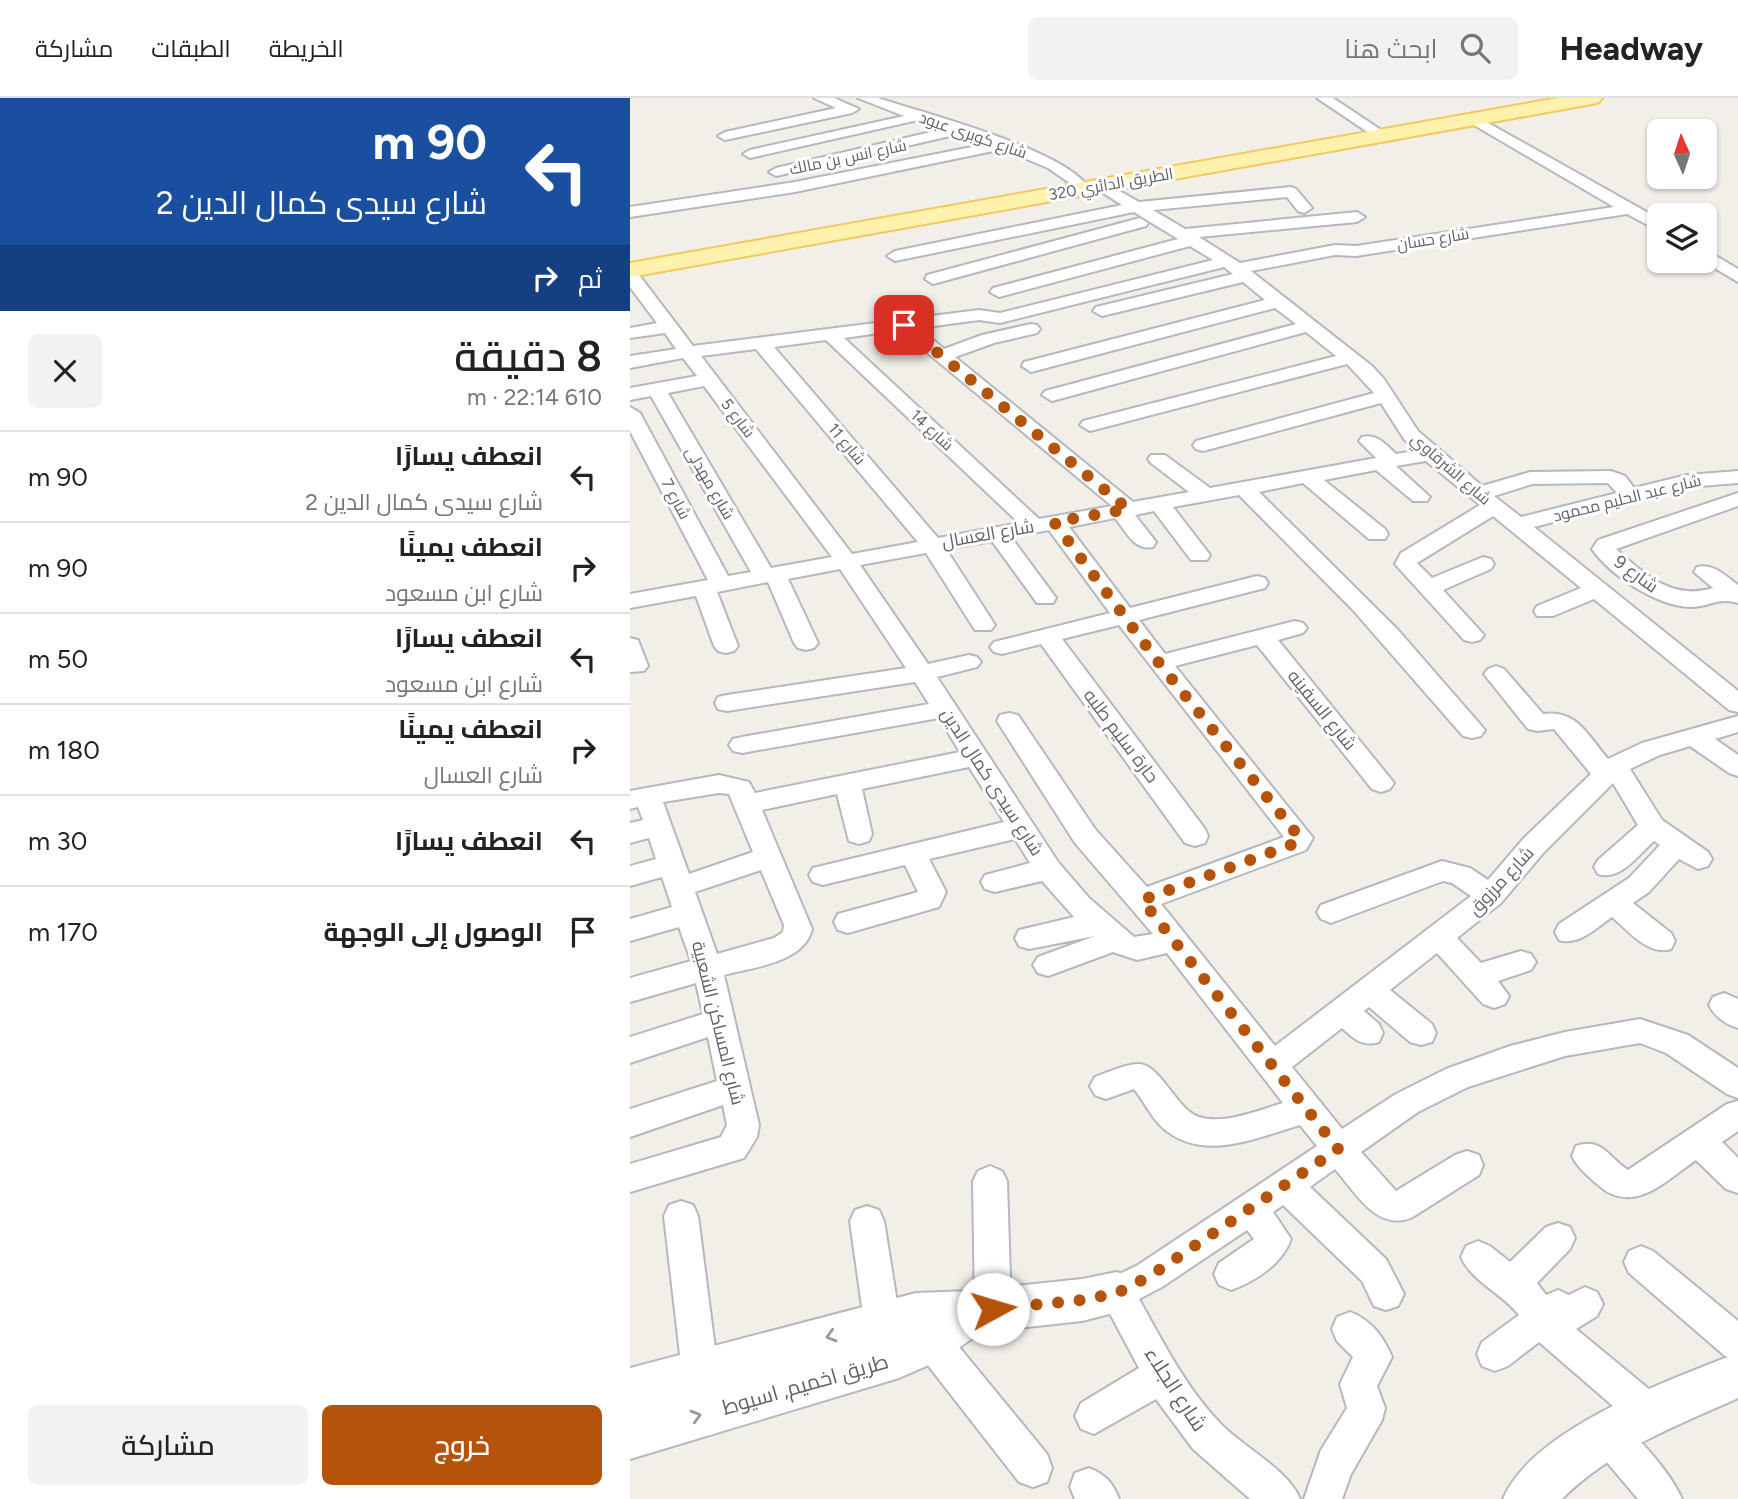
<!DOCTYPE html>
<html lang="ar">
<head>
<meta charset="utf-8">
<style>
  :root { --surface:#fff; --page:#f2f2f2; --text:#222; --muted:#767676; --line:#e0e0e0; --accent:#b45309 }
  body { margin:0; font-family:Figtree,Cairo,sans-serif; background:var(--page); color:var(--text); direction:rtl; height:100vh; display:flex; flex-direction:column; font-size:26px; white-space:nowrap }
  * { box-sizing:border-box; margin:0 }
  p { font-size:23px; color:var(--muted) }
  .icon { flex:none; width:38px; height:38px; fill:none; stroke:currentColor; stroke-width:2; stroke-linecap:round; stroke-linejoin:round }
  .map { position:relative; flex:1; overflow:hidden; direction:ltr }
  .side { display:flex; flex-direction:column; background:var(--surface); width:630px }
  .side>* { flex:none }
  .top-card { background:#1a4fa0; color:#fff; overflow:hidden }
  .needle { width:46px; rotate:357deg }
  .buttons { position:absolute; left:1017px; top:21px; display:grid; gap:14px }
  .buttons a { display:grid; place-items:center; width:70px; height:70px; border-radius:10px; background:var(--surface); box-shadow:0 2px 5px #0004; font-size:35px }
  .pin { position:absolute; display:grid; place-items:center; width:60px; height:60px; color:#fff; margin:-30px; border-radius:14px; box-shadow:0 4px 10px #0006 }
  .me { position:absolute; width:77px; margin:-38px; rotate:84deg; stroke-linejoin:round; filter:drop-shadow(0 0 5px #0008) }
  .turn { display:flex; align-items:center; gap:24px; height:147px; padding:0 28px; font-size:32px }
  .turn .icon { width:91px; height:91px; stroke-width:2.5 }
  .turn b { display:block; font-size:49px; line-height:60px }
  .then { display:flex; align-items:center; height:66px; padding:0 28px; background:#0003; gap:14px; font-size:26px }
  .round { display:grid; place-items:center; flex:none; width:74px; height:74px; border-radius:10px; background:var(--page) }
  .headline { display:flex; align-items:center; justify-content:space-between; height:119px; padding:0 28px }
  h1 { font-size:42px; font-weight:600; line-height:52px }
  .button { display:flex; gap:14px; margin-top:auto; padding:14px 28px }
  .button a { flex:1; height:80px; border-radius:10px; background:var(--accent); color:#fff; font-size:28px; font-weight:600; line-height:80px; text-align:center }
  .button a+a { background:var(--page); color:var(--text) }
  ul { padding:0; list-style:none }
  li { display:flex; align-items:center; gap:21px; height:91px; padding:0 28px; border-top:2px solid var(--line) }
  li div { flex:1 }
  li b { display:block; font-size:26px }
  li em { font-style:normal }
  header { display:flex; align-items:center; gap:42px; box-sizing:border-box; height:98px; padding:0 35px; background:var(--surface); border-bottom:2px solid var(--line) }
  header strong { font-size:33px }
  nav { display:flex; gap:38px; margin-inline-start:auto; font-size:24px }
  .search { width:490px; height:63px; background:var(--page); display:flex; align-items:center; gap:18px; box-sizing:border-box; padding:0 24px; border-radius:10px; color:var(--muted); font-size:26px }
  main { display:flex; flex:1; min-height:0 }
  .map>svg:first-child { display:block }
</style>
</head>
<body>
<header>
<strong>Headway</strong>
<div class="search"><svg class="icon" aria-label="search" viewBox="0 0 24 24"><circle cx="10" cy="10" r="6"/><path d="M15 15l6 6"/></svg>ابحث هنا</div>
<nav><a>الخريطة</a><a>الطبقات</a><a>مشاركة</a></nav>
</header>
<main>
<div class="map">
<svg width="1108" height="1401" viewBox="0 0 1108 1401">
  <rect width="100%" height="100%" fill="#f1efe8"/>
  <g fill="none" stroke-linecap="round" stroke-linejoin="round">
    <defs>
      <path id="minor" d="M184,0H204L229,11L222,15L95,42L88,38L95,34L206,10Z
        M228,0H248C297,16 424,49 455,85L447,90L418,70L373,51L165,94L0,119V109L165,84L357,46L329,36L146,78L139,74L146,70L314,31L288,22L120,60L113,56L120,52L274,18Z
        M687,0H703L751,32L744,36L739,35Z
        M844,17L1029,121V133L997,116L726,158L705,157L621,173L742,268L754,281L788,333L852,388L900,374L981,373L995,378L1004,390L1057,377L1108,373V385L1057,389L904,429L1108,593V614L1099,612L964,501L923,518H907L904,513L907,508L951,490L863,418L787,465L802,480L853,459L861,461L864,466L861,471L813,492L854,537L850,542L842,544L834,542L765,466L771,455L850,407L796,363L766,368L800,399L797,403H783L746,372L694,382L755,431L758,436L755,441H739L673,385L629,394L768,532L855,632L851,638L842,640L833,638L723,512L609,397L543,409L580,457L577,462H561L524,413L505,417L526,444L523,449C504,453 496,433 485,420L439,429L500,510L627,478L635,480L638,485L635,490L509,522L535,556L665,523L673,525L677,530L673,535L648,542L764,685L760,691L751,694L742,691L627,547L545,568L683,740L676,752L531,806L645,948L841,798L822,785L813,783L701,825L691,821L687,814L691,807L812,763L840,770L858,782L894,740L961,676L924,631L907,633L898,631L854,576L858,571L866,568L874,571L913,616C947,611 958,638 978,661L1012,645L1108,618V634L1085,641L1108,657V678L1099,675L1060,648L1030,657L1000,671L1032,722L1078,754L1082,761L1078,768L1068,771L1049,761L1019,794L1003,805L1041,835L1045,843L1041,851C1018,858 999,833 982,819C966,830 949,848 929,842L925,834L929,826L999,780L1030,747L1024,743C1008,757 991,783 968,776L964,769L968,762L1008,727L983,685L914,754L871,805L827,840L851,865L891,853L901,856L906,864L901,872L868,883L879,898L875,906L864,910L853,906L807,855L760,892L802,926L806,935L802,944L791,947L780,944L739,909L734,913L749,926L753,935L749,944C732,949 724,941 712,930L662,969L712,1031L766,996L816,971L880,948L935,934L1010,921L1058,937L1108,970V1000L1097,996L1036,955L1010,945L935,958L838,989L788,1014L731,1054L766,1093L825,1057L837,1053L849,1057L853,1067L849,1077L781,1120C746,1133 726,1095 705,1071L680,1089L756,1161L774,1196L768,1208L756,1212L744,1208L732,1183L653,1107L643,1114L661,1141C652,1166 626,1183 601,1192L589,1187L584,1176L589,1165L624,1141L617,1132L532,1189L509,1201C533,1244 555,1288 589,1324C612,1349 658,1371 670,1401H620L563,1351L526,1301L464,1336L451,1331L445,1318L451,1305L509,1270L469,1195L475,1183L508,1167L687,1048L670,1027C629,1039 577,1063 538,1034C523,1024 515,1004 504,991L476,1001L465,997L460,988L465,979C518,959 514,959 548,1002C554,1009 560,1016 569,1019C594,1027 629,1012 653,1005L537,855L507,862L483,854L418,878L408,875L403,867L408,859L465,838L399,851L389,848L385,840L389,832L444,819L412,783L365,794L355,791L351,784L355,777L400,765L385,741L299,761L316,794L309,809L218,835L208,832L204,824L208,816L288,794L275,767L193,787L183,784L179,777L183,770L374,724L339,669L232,691L242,736L239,743L229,746L219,743L207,696L132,712L182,831C174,865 123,869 94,877L129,1027L127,1039L114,1060L0,1094V1066L91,1039L97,1027L93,1007L0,1039V1011L87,983L78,939L0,965V939L73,916L66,885L0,904V880L61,863L49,829L0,843V821L42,809L32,779L0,788V768L26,761L19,740L0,745V725L13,722L8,709L0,711V693L89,677L119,684L125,695L330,654L309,620L112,655L103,653L99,647L103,641L112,639L299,606L285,584L97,613L88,611L85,605L88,599L97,597L276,570L210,471L158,481L188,545L184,550L176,552L168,550L164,545L138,484L87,494L108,548L104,553L96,555L88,553L84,548L66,498L0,510V496L78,482L0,333V309L10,315L98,478L121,474L21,298L0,302V290L67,278L53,260L0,270V258L46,251L35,235L0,240V230L27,225L0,189V172L6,173L63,248L349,212L370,215L583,162L560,148L369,199L360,194L363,190L548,141L504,114L265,163L257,158L265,153L492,107L467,91L464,88L467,85L472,83L509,104L661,89L666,91L682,110L674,115L668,113L657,99L523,112L555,131L727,114L735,119L727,124L569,139L610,165L705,147L726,148L984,109L839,24L837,21ZM594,169L603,176L466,209L463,213L472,218L613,184L635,202L394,264L392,268L401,274L645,210L666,226L415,293L412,297L422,303L676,234L706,258L453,323L450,327L460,333L717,266L744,295L566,343L563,347L566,351L573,353L751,305L774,341L785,353L766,356C756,347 747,335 732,339L729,343L746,360L580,390L535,357H521L518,361L521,365L559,394L503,404L325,259L364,245L407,235L410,231L407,227L401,226L352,237L314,251L289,230L349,222L370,225ZM270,232L482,408L409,421L214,240ZM196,242L389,425L308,440L144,249ZM126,251L288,444L222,456L71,258ZM74,288L202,459L141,470L38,295ZM978,385L987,395L891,419L864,398L902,386ZM419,432L480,515L364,544L360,549L364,554L372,556L411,546L555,745L565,748L575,745L578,738L575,731L432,541L489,527L654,739L517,789L465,731L388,617L379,615L370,617L367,623L445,745L523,836L504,839L459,800L428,764L307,579L347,569L351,564L347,559L339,557L298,566L230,467L296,455L345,532H361L365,527L316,451L362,443L407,505H423L426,500L381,439ZM89,695L99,696L123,754L59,776L33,704ZM131,772L154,827L153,834L144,840L87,856L65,794Z
        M510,120L518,125L516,128L303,186L295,181L297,177Z
        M1074,151L1108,171V184L1073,163Z
        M1108,395V408L986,451C1014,476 1043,503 1083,490L1064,474L1067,469C1084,465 1095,478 1108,487V505C1086,499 1081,509 1060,509C1027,508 981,478 962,451L968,442Z
        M0,540L8,542L18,568L14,573L0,574Z
        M1094,895L1108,901V930C1095,926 1085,919 1079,907L1083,899Z
        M1108,1003V1033L1092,1044L1108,1060V1095L1096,1091L1066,1062C1035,1083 1003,1119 967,1086C957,1077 948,1070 942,1058L946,1048C972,1039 979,1060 998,1072L1097,1006Z
        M360,1068L372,1073L377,1083L381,1211L376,1223L363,1228L350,1223L345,1211L343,1083L348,1073Z
        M51,1103L63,1107L68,1118L88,1274L83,1287L70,1292L57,1287L52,1274L34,1118L39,1107Z
        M237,1108L249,1112L254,1123L270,1223L265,1235L252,1240L239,1235L234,1223L220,1123L225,1112Z
        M928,1125L940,1129L945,1140L940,1151L907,1185L916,1197L928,1192L939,1197L955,1189L967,1194L973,1206L967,1218L946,1231L1031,1301L1037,1314L1031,1327L1018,1332L1005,1327L909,1244L878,1268L865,1273L852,1268L847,1256L852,1244L889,1217C872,1195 842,1184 831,1159L836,1148L848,1143L860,1148L880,1164L916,1129Z
        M1011,1148L1023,1153L1108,1223V1263L1095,1258L999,1175L994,1164L999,1153Z
        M720,1214C741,1222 753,1238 762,1259L747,1288L755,1310L752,1322L721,1376L712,1401H674L691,1352L717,1310L710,1286L723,1259L707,1243L702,1231L707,1219Z
        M303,1228L316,1233L417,1356L422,1370L417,1384L403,1389L389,1384L290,1257L285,1245L290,1233Z
        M977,1317C1001,1327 1042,1377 1052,1401H1008L964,1349L958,1336L964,1323Z
        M459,1370C475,1376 483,1385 489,1401H445L440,1389L445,1375Z"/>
      <path id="tertiary" d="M487,1174L503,1180L509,1195L503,1210L452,1223L351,1234L315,1260L269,1280L0,1361V1270L286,1195L340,1193L452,1181Z
        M1108,1255V1300C1047,1328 980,1352 932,1401H873C903,1330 1040,1282 1108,1255Z"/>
      <path id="primary" d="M928,0H972L969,4L962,6L0,179V165Z"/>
    </defs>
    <use href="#minor" stroke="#b5b8bc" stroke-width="4"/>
    <use href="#tertiary" stroke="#b5b8bc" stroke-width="4"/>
    <use href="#primary" stroke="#f2c960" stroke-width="4"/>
    <use href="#minor" fill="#fff" fill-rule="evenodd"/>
    <use href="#tertiary" fill="#fff" fill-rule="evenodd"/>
    <use href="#primary" fill="#fff2af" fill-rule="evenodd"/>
  </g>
  <defs><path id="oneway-chevron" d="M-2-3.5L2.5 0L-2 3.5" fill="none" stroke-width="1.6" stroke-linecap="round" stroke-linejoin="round" transform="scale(1.75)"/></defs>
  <g stroke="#979a9d">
    <use href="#oneway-chevron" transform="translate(201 1238) rotate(164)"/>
    <use href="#oneway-chevron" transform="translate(66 1318) rotate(-16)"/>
  </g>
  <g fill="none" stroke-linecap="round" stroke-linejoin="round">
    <path stroke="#b45309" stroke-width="12" stroke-dasharray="0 21.6" d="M274,227L498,411L424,424L529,565L670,740L666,745L512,802L708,1051L520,1178L487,1195L452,1202L363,1211"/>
  </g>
  <g text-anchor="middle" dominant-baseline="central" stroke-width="6" stroke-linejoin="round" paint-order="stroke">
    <g font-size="16" fill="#5f6368" stroke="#fff">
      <text transform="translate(343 37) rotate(19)">شارع كوبرى عبود</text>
      <text transform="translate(218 59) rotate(-12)">شارع انس بن مالك</text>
      <text transform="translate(481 86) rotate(-10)">الطريق الدائري 320</text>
      <text transform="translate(803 141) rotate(-9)">شارع حسان</text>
      <text transform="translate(108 320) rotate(53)">شارع 5</text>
      <text transform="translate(302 332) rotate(43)">شارع 14</text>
      <text transform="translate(217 346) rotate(50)">شارع 11</text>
      <text transform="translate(821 371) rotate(41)">شارع الشرقاوي</text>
      <text transform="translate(80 385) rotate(60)">شارع مهدلى</text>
      <text transform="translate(997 400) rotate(-14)">شارع عبد الحليم محمود</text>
      <text transform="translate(46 401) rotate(62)">شارع 7</text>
    </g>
    <g font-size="18" fill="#5f6368" stroke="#fff">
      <text transform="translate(358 436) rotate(-10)">شارع العسال</text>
      <text transform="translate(1006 476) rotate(36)">شارع 9</text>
      <text transform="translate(692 612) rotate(51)">شارع السفينه</text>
      <text transform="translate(491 638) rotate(53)">حارة سليم طلبه</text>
      <text transform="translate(362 684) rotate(57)">شارع سيدى كمال الدين</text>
      <text transform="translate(871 783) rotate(-47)">شارع مرزوق</text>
      <text transform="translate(88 925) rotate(76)">شارع المساكن الشعبية</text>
    </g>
    <g font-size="21" fill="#5f6368" stroke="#fff">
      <text transform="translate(175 1286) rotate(-16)">طريق اخميم, اسيوط</text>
      <text transform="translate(546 1291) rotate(57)">شارع الجلاء</text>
    </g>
  </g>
</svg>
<div class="buttons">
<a><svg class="needle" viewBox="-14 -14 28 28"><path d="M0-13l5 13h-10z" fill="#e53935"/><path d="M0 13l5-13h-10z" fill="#767676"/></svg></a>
<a><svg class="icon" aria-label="layers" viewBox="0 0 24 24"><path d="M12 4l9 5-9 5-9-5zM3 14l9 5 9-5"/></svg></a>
</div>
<div class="pin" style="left:274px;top:227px;background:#d93025"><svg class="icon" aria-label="arrive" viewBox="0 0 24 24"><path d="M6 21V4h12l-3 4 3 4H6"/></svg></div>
<svg class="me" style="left:363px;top:1211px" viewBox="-20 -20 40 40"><circle r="19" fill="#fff"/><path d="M0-13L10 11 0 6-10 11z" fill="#b45309"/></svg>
</div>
<section class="side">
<div class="top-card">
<div class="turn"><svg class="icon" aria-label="left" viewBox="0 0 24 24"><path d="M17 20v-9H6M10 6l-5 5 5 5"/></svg><div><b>90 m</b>شارع سيدى كمال الدين 2</div></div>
<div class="then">ثم<svg class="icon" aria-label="right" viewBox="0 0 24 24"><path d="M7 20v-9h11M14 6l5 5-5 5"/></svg></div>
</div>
<div class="headline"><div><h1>8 دقيقة</h1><p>610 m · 22:14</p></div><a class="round"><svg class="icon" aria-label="close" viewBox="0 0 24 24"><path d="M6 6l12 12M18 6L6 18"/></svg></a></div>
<ul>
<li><svg class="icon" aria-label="left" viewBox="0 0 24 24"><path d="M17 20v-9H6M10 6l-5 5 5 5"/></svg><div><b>انعطف يسارًا</b><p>شارع سيدى كمال الدين 2</p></div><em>90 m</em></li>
<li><svg class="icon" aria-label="right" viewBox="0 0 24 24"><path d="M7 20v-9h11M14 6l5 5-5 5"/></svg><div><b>انعطف يمينًا</b><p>شارع ابن مسعود</p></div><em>90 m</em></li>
<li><svg class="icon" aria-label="left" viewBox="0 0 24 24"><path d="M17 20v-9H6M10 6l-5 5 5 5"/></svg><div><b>انعطف يسارًا</b><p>شارع ابن مسعود</p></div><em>50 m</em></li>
<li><svg class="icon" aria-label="right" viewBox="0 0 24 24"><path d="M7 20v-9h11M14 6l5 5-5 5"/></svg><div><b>انعطف يمينًا</b><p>شارع العسال</p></div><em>180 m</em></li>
<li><svg class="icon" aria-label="left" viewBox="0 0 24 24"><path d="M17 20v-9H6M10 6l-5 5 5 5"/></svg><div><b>انعطف يسارًا</b></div><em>30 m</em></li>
<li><svg class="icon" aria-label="arrive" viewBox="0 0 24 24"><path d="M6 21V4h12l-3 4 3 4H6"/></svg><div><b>الوصول إلى الوجهة</b></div><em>170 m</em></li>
</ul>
<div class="button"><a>خروج</a><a>مشاركة</a></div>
</section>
</main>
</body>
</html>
